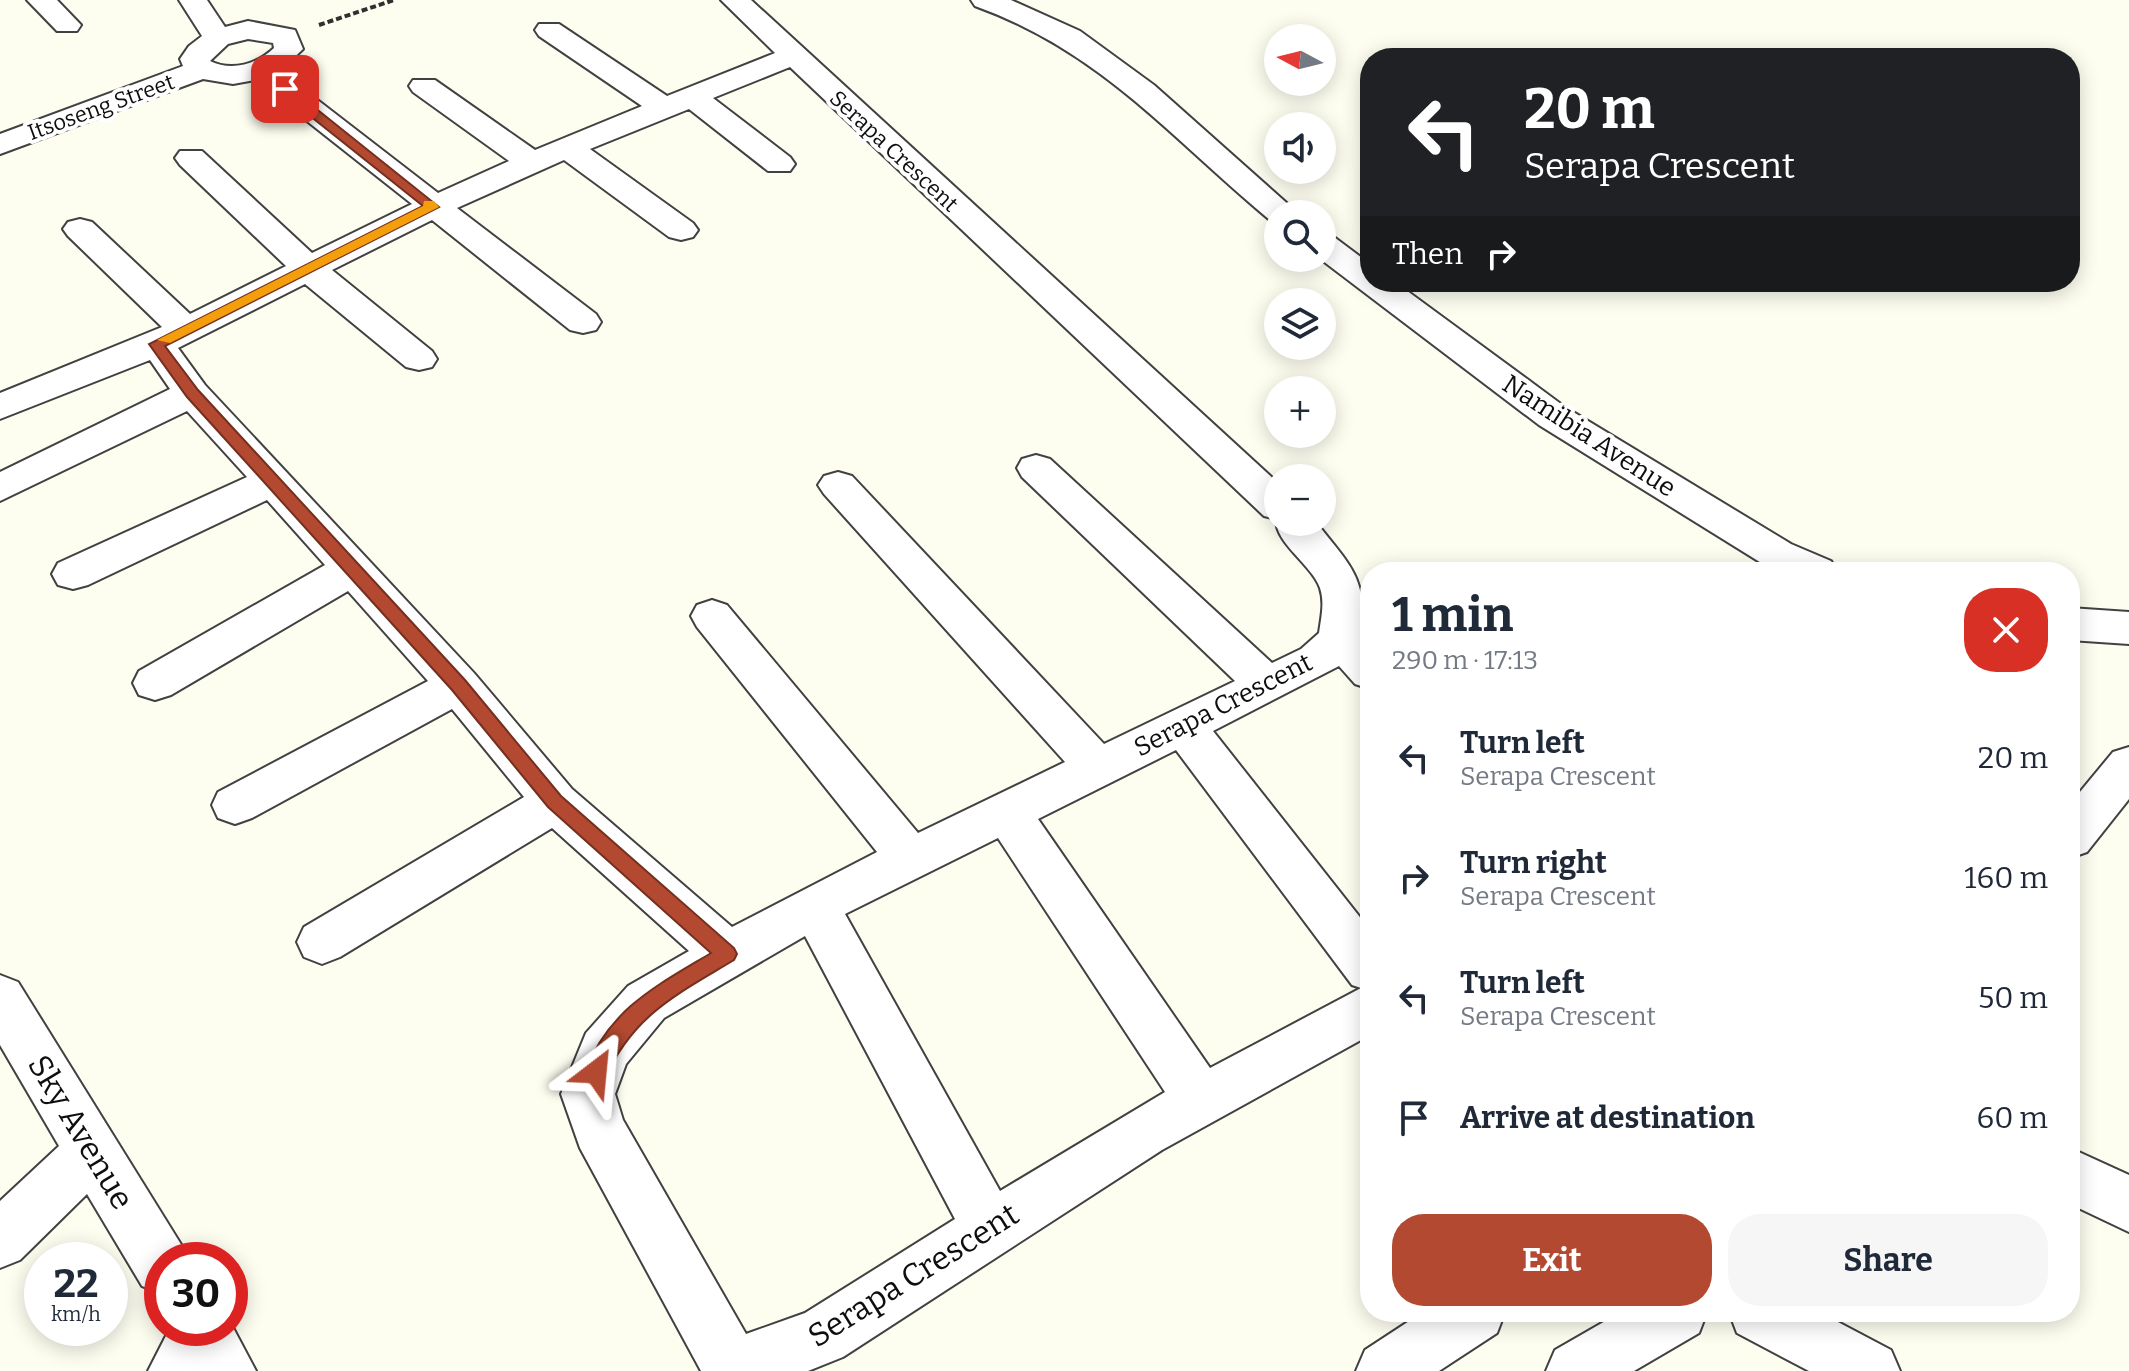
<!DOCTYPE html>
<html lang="en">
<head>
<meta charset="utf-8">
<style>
  :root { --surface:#fff; --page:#f6f6f7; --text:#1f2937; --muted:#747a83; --accent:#b34930 }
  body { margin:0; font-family:Bitter,serif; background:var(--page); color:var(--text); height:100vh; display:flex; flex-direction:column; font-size:30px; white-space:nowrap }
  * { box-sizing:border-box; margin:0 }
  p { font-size:26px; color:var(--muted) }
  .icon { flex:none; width:44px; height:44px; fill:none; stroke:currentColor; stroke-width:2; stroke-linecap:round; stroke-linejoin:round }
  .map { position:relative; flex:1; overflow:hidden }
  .side { position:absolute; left:1360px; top:562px; width:720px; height:760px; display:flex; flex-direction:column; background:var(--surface); border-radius:32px; box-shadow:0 4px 20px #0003 }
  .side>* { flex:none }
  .banner { position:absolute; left:1360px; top:48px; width:720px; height:244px; border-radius:32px; box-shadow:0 4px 20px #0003; background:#202124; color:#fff; overflow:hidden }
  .needle { width:52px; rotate:277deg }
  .controls { position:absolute; left:1264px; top:24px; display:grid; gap:16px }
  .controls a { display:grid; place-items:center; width:72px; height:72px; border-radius:50%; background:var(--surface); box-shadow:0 4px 20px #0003; font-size:40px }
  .speed { position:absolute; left:24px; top:1242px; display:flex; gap:16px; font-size:40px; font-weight:700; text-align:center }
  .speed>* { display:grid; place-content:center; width:104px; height:104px; border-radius:50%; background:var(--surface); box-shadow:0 4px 20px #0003; line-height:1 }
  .speed small { font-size:20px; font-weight:400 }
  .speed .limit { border:12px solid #d22; background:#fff; color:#111 }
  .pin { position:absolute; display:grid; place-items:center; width:68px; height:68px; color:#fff; margin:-34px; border-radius:16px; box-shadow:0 4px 12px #0006 }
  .me { position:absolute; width:88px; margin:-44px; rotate:29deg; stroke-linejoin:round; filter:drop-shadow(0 0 6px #0008) }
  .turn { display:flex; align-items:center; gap:28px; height:168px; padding:0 32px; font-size:36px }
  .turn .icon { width:104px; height:104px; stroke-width:2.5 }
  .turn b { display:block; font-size:56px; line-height:68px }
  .then { display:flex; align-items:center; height:76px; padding:0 32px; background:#0003; gap:16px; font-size:30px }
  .round { display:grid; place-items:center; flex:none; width:84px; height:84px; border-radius:32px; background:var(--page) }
  .headline { display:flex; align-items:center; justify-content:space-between; height:136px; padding:0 32px }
  h1 { font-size:48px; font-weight:700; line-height:60px }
  .button { display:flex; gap:16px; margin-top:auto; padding:16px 32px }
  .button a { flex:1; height:92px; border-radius:32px; background:var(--accent); color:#fff; font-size:32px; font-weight:700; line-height:92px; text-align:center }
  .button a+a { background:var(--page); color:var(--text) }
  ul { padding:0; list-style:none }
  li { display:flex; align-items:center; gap:24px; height:120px; padding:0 32px }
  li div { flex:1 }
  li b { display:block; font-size:30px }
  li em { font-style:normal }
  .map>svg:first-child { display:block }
</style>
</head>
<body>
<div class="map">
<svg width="2129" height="1371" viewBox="0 0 2129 1371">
  <rect width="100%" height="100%" fill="#fdfef0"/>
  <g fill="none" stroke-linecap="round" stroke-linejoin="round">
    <defs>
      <path id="street" d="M27,0H57L81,25L77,31H57Z
        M179,0H207L225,27L248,21L295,30L303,49L280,71L438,193L509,161L413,92L409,86L413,80H435L535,150L642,106L539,36L535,30L539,24H559L667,96L775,53L721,0H751L1278,483V522H1316C1350,566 1367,576 1362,635L1370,644V689L1355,684L1339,666L1213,731L1370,930V1035L1162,1150L843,1357L808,1371H701L580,1148L561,1094L586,1033L628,986L689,951L552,828L340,957L322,964L304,957L297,942L304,927L524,797L452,709L252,818L235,824L218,818L212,805L218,792L428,681L348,591L171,695L155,700L139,695L133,683L139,671L325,565L267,500L88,585L73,589L58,585L52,574L58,563L247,477L187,411L0,501V472L170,389L150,360L0,419V393L162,327L68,236L63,229L68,222L80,219L92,222L190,314L286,266L180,165L175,158L180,151H202L312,253L412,204L255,80L233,84L203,79L0,154V134L183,66L180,59L189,46L202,36ZM248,39L273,43L274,48C257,64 232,72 210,61L228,44ZM790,67L1264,516L1276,519C1275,543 1312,565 1320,588C1325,603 1321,618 1319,633L1301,649L1272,663L1050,459L1036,455L1022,459L1017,468L1022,477L1235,681L1104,744L852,476L838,472L824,476L818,485L824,494L1065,762L918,833L727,605L712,600L697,605L691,616L697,627L877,852L732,927L572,789L474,673L205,385L178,348L305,284L406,367L419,370L432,367L437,359L432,351L332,270L432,220L570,330L583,333L596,330L601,322L596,314L457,208L564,160L669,237L681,240L693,237L698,230L693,223L590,149L689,109L768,171H790L795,164L790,157L713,98ZM1176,750L1352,985L1361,988L1210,1068L1038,819ZM998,838L1165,1092L1000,1191L845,914ZM805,936L955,1219L805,1313L746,1334L623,1120L615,1094L626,1064L664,1018Z
        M971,0H1011L1080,31L1154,85L1299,214H1278V223L1271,221C1171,138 1102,52 975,6Z
        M1322,234L1334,237L1370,264V282H1395L1565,407L1791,544L1831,561L1837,572H1779L1763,564L1539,425L1319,258Z
        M2070,608L2129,612V644L2070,640Z
        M2129,747V799L2087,852L2070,858V804L2113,752Z
        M0,975L18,982L182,1246L188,1260H162V1295L142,1286L87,1194L20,1260L0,1268V1201L59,1146L0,1045Z
        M2070,1148L2129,1175V1232L2070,1204Z
        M1423,1312H1505L1497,1333L1439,1371H1356L1365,1350Z
        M1621,1312H1707L1699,1333L1634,1371H1546L1555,1350Z
        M1729,1312H1819L1891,1350L1900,1371H1809L1737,1333Z
        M230,1322L256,1371H148L170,1328H230Z"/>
    </defs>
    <use href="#street" stroke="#414141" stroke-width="4"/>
    <path stroke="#303030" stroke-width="4" stroke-dasharray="6 3" stroke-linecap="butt" d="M319,25L394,0"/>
    <use href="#street" fill="#fff" fill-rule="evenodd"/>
  </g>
  <path fill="#b34930" stroke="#742f1f" stroke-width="2" d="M280,87H289L439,207L165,346L198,390L465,680L561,796L734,948L737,954L734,960C676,995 633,1015 604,1080L596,1083L588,1080L585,1072C609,1009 656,986 711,953L548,807L452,690L187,397L149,344L423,206L280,92Z"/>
  <path fill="#f59e0b" d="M424,201H434L439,207L170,343L157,340L423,206Z"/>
  <g text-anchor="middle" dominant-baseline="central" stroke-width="8" stroke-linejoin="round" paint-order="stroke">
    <g font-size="22" fill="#0e0e0e" stroke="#fff">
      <text transform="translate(101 107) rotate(-20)">Itsoseng Street</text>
      <text transform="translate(894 151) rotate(43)">Serapa Crescent</text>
    </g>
    <g font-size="26" fill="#0e0e0e" stroke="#fff">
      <text transform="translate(1589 436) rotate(33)">Namibia Avenue</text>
      <text transform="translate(1223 705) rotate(-27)">Serapa Crescent</text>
    </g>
    <g font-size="32" fill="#0e0e0e" stroke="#fff">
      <text transform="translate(81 1132) rotate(59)">Sky Avenue</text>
      <text transform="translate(913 1275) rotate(-32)">Serapa Crescent</text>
    </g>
  </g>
</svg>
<div class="controls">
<a><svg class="needle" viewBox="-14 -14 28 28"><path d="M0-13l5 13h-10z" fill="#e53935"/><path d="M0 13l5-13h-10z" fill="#747a83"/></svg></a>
<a><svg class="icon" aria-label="sound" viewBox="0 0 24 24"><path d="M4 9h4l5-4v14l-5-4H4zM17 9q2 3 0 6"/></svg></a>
<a><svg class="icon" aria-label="search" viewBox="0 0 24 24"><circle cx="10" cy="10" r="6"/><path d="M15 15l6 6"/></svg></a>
<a><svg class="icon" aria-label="layers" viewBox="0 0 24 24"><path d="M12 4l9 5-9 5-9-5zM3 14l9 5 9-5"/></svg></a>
<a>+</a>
<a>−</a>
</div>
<div class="speed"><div>22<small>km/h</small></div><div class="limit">30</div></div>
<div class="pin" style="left:285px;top:89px;background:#d93025"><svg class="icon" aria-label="arrive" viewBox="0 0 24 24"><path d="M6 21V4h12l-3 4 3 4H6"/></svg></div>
<svg class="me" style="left:596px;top:1072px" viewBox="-20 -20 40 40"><path d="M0-17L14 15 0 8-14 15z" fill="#b34930" stroke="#fff" stroke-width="4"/></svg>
<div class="banner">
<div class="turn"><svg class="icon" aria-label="left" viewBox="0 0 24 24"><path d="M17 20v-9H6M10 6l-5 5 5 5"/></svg><div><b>20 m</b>Serapa Crescent</div></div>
<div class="then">Then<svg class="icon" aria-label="right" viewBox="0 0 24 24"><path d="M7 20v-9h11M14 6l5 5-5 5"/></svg></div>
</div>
<section class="side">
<div class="headline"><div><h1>1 min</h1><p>290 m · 17:13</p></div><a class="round" style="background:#d93025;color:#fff"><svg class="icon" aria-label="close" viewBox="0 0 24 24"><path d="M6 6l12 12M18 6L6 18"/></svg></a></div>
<ul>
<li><svg class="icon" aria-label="left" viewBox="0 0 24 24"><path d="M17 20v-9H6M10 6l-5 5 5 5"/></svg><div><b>Turn left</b><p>Serapa Crescent</p></div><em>20 m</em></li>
<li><svg class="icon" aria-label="right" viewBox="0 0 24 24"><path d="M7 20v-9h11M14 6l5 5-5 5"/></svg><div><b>Turn right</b><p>Serapa Crescent</p></div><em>160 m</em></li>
<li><svg class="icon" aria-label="left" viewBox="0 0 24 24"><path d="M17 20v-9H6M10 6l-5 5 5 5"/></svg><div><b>Turn left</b><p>Serapa Crescent</p></div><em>50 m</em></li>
<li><svg class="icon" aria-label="arrive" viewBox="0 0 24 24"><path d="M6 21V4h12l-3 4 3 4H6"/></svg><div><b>Arrive at destination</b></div><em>60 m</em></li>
</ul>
<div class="button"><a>Exit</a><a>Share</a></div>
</section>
</div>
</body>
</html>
